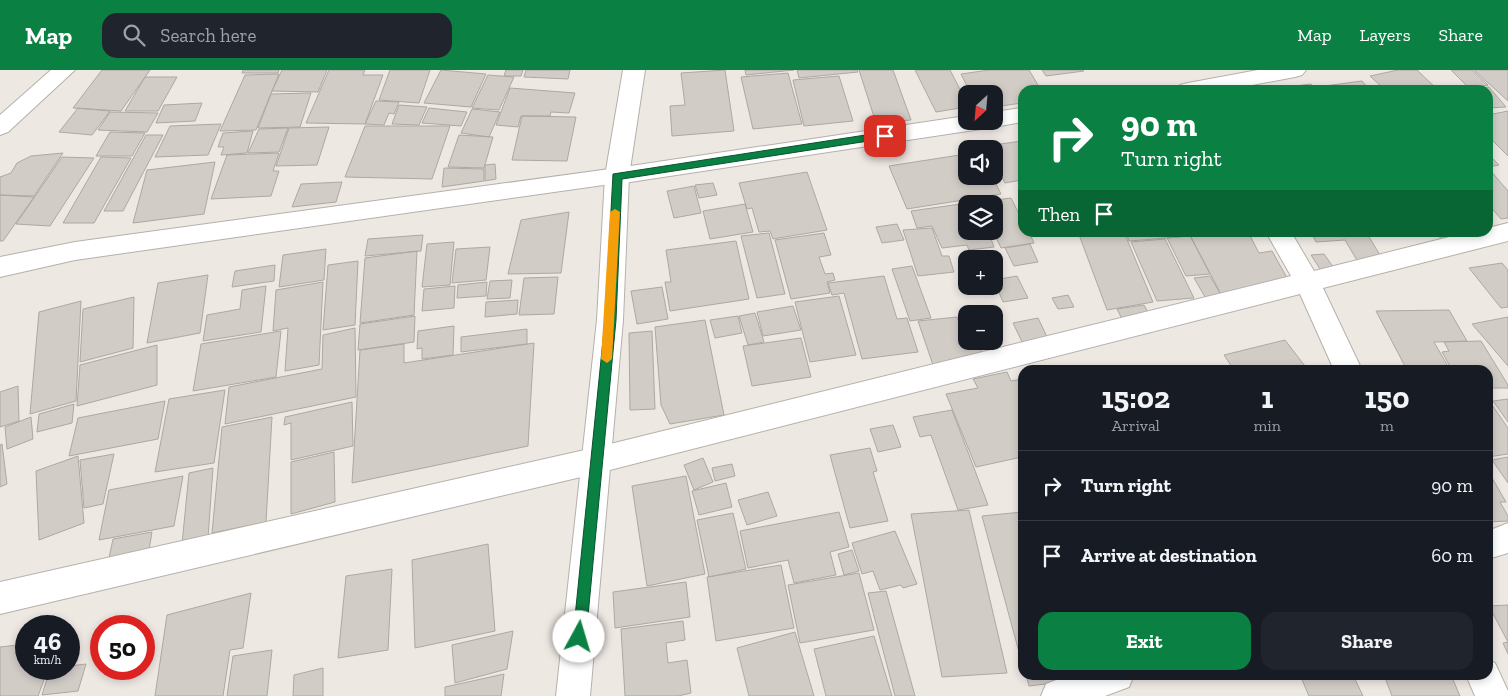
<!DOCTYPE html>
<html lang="en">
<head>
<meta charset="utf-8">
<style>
  :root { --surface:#171b24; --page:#20242c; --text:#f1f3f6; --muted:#9ea1a6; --line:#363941; --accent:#0b8043 }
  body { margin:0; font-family:"Zilla Slab",serif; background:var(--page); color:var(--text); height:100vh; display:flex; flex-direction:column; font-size:19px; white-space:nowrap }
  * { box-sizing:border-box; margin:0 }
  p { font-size:16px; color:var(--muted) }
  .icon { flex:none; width:28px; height:28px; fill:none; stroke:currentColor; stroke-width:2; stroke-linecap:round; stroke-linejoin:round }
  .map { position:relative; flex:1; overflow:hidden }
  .drawer { position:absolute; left:1018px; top:295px; width:475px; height:315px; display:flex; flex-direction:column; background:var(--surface); border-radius:15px; box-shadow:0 2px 8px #0003 }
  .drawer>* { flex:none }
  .top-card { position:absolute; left:1018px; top:15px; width:475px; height:152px; border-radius:15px; box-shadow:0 2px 8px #0003; background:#0b8043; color:#fff; overflow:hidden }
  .needle { width:32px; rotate:206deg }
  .controls { position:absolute; left:958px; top:15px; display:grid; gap:10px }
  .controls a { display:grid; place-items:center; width:45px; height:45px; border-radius:10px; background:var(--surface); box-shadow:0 2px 8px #0003; font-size:25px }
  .speed { position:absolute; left:15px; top:545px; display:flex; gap:10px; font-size:25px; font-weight:700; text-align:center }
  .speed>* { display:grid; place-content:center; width:65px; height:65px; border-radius:50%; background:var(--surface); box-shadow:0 2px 8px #0003; line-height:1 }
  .speed small { font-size:12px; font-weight:400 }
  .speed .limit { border:8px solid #d22; background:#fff; color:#111 }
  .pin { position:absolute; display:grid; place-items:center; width:42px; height:42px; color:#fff; margin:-21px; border-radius:10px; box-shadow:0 2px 8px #0006 }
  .me { position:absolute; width:55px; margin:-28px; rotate:6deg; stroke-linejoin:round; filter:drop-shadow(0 0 4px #0008) }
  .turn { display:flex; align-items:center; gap:18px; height:105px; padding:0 20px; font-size:22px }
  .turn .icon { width:65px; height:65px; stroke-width:2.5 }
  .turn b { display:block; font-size:35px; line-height:42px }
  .then { display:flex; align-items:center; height:48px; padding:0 20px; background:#0003; gap:10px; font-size:19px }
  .eta { display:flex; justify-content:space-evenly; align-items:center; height:85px; text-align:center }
  .eta b { font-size:30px; font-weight:700; line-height:35px }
  .cta { display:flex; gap:10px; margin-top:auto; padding:10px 20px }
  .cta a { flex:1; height:58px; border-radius:15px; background:var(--accent); color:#fff; font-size:20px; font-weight:700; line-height:58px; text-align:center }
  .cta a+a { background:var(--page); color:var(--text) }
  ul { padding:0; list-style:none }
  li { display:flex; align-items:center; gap:15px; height:70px; padding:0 20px; border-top:1px solid var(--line) }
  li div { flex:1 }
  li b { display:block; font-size:19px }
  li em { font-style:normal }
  header { display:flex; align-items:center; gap:30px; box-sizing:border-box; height:70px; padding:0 25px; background:var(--accent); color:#fff }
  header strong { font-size:24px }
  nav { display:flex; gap:28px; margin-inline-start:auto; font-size:18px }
  .search { width:350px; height:45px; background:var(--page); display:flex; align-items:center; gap:12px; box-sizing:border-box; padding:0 18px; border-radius:15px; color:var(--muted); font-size:19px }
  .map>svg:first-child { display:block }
</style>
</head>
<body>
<header>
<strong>Map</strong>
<div class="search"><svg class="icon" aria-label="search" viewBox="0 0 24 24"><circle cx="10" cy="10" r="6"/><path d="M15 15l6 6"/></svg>Search here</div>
<nav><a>Map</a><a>Layers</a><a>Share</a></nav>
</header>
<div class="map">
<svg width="1508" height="626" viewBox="0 0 1508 626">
  <rect width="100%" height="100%" fill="#eee8e3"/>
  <path fill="#d1ccc6" stroke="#ada8a3" d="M102,0H150L121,41L73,38Z
    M243,0H279L278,3H242Z
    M282,0H327L318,22L272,21Z
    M329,0H365L363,5H383L365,54L306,53Z
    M390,0H430L419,33L379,30Z
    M441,0L486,4L471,37L424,33Z
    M506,0H523L521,6H504Z
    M526,0H570L568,9L524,7Z
    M725,0L734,61L672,66L670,36L685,35L681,3Z
    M745,0H794L746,5Z
    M797,0H857L858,2L799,8Z
    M859,0H893L911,50L876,53Z
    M915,0H950L966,31V37L936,42Z
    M989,0H1029L1041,20H1022V33L994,37V24H971L961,4Z
    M1042,0H1083L1084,1L1046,6Z
    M1398,0H1417L1438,20H1385L1370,6Z
    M1451,0H1472L1488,15L1469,18Z
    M1474,0H1508V31Z
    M788,3L802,54L753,59L741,7Z
    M279,4L256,60L220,61L245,5Z
    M488,5L514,7L499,40L472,38Z
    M839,6L853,51L804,56L793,10Z
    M145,7H177L158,41H125Z
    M1362,11L1370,20H1319L1317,17Z
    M1311,14L1316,20H1280L1279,18Z
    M1489,17L1506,37L1488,38V20H1454Z
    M510,18L575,23L569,43L551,42L550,46H521L518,57L496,55Z
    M311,23L300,57L258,58L271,24Z
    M376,31L399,32L394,44L389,43L384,55L365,54Z
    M202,33L195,51L156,53L164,35Z
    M399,35L427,37L419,55L392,54Z
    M78,38L110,41L92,65L59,62Z
    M429,38L467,42L461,56L422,53Z
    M472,39L500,42L489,67L461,63Z
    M1508,41V86L1488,66V45Z
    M110,42L158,43L147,62L98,60Z
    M522,46L576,47L567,91L512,90Z
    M221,54L208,85L155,87L170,56Z
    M365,56H450L432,109L345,107Z
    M329,57L317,95L276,96L289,58Z
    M288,58L279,82L248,83L259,59Z
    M253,61L247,83L221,85L224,77H218L223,63Z
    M110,62L145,63L132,86H96Z
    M146,65H163L123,141H104Z
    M459,65L493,67L484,98L448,97Z
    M1022,71V110L1005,113L994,92V79H987L986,76Z
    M63,83L34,126L0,125V107L11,103L17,93L31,86Z
    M279,83L273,101H279L271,126L211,129L227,85Z
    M966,84V106H992L1001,124L907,139L889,96Z
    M1488,84L1499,95L1488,97Z
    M62,87L94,88L50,156L16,154Z
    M101,87L131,88L94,153H63Z
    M215,92L204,144L133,153L147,100Z
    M495,94L496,109L485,111V95Z
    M444,98L484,99V111L442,117Z
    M1490,100L1508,121V148L1501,149L1488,134V101Z
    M807,102L827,160L773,169L770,161L759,162L752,138L747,139L739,113Z
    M342,112L336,132L292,137L301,114Z
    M713,113L717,125L699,128L695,115Z
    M694,116L701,143L674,148L667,121Z
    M0,125L34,127L3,171H0Z
    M1011,128L1022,150V162H1029L1034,173L1001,178L993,161L994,134L980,132Z
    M975,132V134H966V161H988L994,177L969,180L967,175L942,178L932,156L917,158L911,141Z
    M745,134L753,162L710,169L703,141Z
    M569,142L561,203L508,204L521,150Z
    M897,154L904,170L882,173L876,157Z
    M932,158L942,186H949L954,202L918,206L903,160Z
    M1078,162H1124L1153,232L1107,240Z
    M1126,162H1177L1179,167L1129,171Z
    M1214,162H1248L1259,183L1272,181L1286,206L1283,214L1223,228L1190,165Z
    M1311,162H1366L1383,190L1358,192L1345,170L1316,172Z
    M1435,162H1452L1458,169L1444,172Z
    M769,163L785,224L757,228L741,166Z
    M824,163L831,185L819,187L825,204L833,203L835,210L827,212L830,223L791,229L775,170Z
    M423,165L421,181L365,186L368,169Z
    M1190,166L1210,204L1186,206L1167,168Z
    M1165,169L1194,228L1157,231L1131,172Z
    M736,171L749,229L670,241L665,212H671L666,180Z
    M454,172L450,215L422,217L427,174Z
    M1030,174L1038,192L1014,196L1005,178Z
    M490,177L486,210L452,213L456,179Z
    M326,179L324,210L279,217L283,185Z
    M417,181L414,245L360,253L365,188Z
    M1324,184L1336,201L1322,202L1311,185Z
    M358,191L355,255L323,260L328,195Z
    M1502,193L1508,200V237L1501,238L1469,198Z
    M275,195L274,211L232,217L235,201Z
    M912,196L931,248L910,251L892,199Z
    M208,205L200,263L147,273L158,213Z
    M884,206L897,249L907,248L918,282L862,289L844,223L832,225L828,213Z
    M1017,206L1028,228L1003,232L994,210Z
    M1210,206L1224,230L1208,232L1194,208Z
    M558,207L554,244L519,245L524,208Z
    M512,210L510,228L487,229L490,211Z
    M323,212L319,295L285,301L288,258L273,261L276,220Z
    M487,212L486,226L457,228L458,215Z
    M266,216L261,262L203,271L207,245L240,239L242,220Z
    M455,216L454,238L422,241L424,219Z
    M662,217L668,249L637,254L631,221Z
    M1068,225L1074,237L1058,239L1052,228Z
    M839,226L856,285L810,292L795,232Z
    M134,227L133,278L80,292L83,239Z
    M518,230L517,244L485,247L486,232Z
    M81,231L76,331L30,344L39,242Z
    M1144,235L1150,246L1123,251L1117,239Z
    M793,236L801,260L763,266L757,242Z
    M1449,240L1467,271L1434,272L1450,300H1407L1376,241Z
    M755,243L764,272L748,275L739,246Z
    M415,246L414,272L358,280L360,254Z
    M738,246L742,263L715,268L710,250Z
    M957,247L963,264L966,263V271H978L984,288L933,295L918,251Z
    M1508,247V296L1472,254Z
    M1038,248L1049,271L1024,276L1013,253Z
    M705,250L724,345L670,354L661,335L655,257Z
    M454,256L453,285L422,289V278L417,279L418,261Z
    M355,258L356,327L225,354L229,317L322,299L323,265Z
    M527,259V274L461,282V267Z
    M281,261L276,307L193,321L201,274Z
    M652,261L655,339L630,340L629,263Z
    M801,268L811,307L752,316L743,276Z
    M1285,270L1308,300H1234L1224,285Z
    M1481,271L1508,315V318H1488V300H1452L1442,282L1449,281L1444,272Z
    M534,273L528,376L352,413L360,280L404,274V293Z
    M157,275V315L77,336L80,295Z
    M1007,302L1011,311L1022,309V387L976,397L946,324L978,318L973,309Z
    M18,316L19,351L0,357V322Z
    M225,320L214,393L155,402L169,329Z
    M1488,329L1508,358V384L1488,387Z
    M1508,329V352L1493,331Z
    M165,331L158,369L69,386L78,348Z
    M352,332L353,376L291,390V353L284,355L285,347Z
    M74,334L72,353L37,362L39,344Z
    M952,340L988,435L958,440L931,365L920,367L913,347Z
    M31,347L33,369L7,379L5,357Z
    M272,347L266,452L212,463L222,357Z
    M893,355L901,377L878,382L870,359Z
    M2,374L7,414L0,417V375Z
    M870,378L877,401L873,402L888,451L850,458L830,385Z
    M334,382L335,432L291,444V392Z
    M114,384L103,434L84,438L80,390Z
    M78,386L84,453L39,470L36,401Z
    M1508,387V413L1492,390Z
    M703,388L713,412L694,420L684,395Z
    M732,394L735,406L715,411L712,398Z
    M213,398L208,468L182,474L189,403Z
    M1488,401L1506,432H1500L1508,446V451L1488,452Z
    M183,406L174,456L99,470L109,420Z
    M686,406L705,504L647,516L632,416Z
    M726,413L732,437L699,445L692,421Z
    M768,422L777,446L747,455L738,430Z
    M969,440L1007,603L942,607L911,444Z
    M839,442L849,477L830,482L836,505L794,513L788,490L748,498L740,461Z
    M1022,442V593L982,446Z
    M733,443L746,499L709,507L697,450Z
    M895,461L917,514L903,518L901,515L880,520L873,501L862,504L852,473Z
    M152,462L149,480L109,488L113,469Z
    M488,474L495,561L415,578L412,490Z
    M852,480L859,501L844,505L838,484Z
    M781,495L794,558L716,571L707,507Z
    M392,499L388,580L338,588L346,506Z
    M859,503L874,560L800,573L788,515Z
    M686,512L690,547L615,558L613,522Z
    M886,521L915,626H895L868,523Z
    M251,523L243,578L230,580L223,626H155L167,545Z
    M1508,535V584L1503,573L1508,572L1489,536Z
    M683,551L685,570L666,573L668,593L687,590L691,623L678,626H625L621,559Z
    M513,561L507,599L455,613L452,575Z
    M795,562L814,626H749L737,578Z
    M874,566L892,626H826L814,579Z
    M26,574V599H48L38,626H0V577Z
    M272,580L267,626H227L233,586Z
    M86,594L78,621L42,625L50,599H69V596Z
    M323,598V626H293L294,605Z
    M504,604L501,626H445V617Z
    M1026,605H1077L1079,610L1029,616Z
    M1300,605H1353L1363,626H1309Z
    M1384,605H1451L1460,626H1392Z"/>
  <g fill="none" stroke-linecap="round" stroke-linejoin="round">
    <defs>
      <path id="minor" d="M51,0H75L8,62L0,65V45Z
        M1258,0H1306L1302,5L1295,7L1226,20H1177L1180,15L1188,13Z
        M1022,38V52L994,57L989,55L981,59L617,114L609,112L605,106L609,100L617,98L966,46V51H994V42Z
        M1508,153V171L1323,218L1362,300H1334L1300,224L598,403L0,544V512L598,377L1291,206L1266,162H1291L1314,201L1469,162H1488V158Z
        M1508,453V483L1488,489V461Z
        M1488,590L1495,593L1508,621V626H1475L1466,605H1488Z
        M1069,605H1134L1129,617L1105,626H1041L1046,614Z"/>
      <path id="tertiary" d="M617,98L625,100L629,106L625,112L75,190L0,207V187L75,172Z"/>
      <path id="secondary" d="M623,0H645L629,106L623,250L590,626H556L597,250L605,106Z"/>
    </defs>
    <use href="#minor" stroke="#b6b0ab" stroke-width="2"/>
    <use href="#tertiary" stroke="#b6b0ab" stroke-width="2"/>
    <use href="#secondary" stroke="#b6b0ab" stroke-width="2"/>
    <use href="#minor" fill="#fff" fill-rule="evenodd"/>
    <use href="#tertiary" fill="#fff" fill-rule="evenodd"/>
    <use href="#secondary" fill="#fff" fill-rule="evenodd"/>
  </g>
  <path fill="#0b8043" stroke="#07532c" d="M885,62L888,63V68L622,109L616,250L586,567L584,572L579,574L575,572L573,567L605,250L613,104Z"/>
  <path fill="#f59e0b" d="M615,139L620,142L612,289L607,293L601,289L610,142Z"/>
</svg>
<div class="controls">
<a><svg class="needle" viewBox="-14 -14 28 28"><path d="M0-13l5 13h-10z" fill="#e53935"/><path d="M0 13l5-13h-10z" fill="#9ea1a6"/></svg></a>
<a><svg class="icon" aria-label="sound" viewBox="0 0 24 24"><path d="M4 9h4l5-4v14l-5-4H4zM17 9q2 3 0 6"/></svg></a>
<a><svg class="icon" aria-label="layers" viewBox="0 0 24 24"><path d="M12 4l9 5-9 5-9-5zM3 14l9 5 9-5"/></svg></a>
<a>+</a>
<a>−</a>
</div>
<div class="speed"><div>46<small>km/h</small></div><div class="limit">50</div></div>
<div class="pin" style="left:885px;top:66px;background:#d93025"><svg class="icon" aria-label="arrive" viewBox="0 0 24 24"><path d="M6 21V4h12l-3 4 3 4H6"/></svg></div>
<svg class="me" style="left:579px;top:567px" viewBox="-20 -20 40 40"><circle r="19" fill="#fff"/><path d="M0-13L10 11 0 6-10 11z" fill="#0b8043"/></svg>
<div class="top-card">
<div class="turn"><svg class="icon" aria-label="right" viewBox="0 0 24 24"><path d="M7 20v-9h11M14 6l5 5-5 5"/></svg><div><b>90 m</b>Turn right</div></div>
<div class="then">Then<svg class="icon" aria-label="arrive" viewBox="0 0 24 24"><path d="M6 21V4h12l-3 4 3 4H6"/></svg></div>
</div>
<section class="drawer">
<div class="eta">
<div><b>15:02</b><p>Arrival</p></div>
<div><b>1</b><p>min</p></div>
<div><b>150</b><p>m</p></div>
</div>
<ul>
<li><svg class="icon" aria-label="right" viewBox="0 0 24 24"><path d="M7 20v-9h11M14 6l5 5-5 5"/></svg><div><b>Turn right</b></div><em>90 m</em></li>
<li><svg class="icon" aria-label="arrive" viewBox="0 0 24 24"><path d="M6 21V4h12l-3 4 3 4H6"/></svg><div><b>Arrive at destination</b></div><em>60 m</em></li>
</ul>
<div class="cta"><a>Exit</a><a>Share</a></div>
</section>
</div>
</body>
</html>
